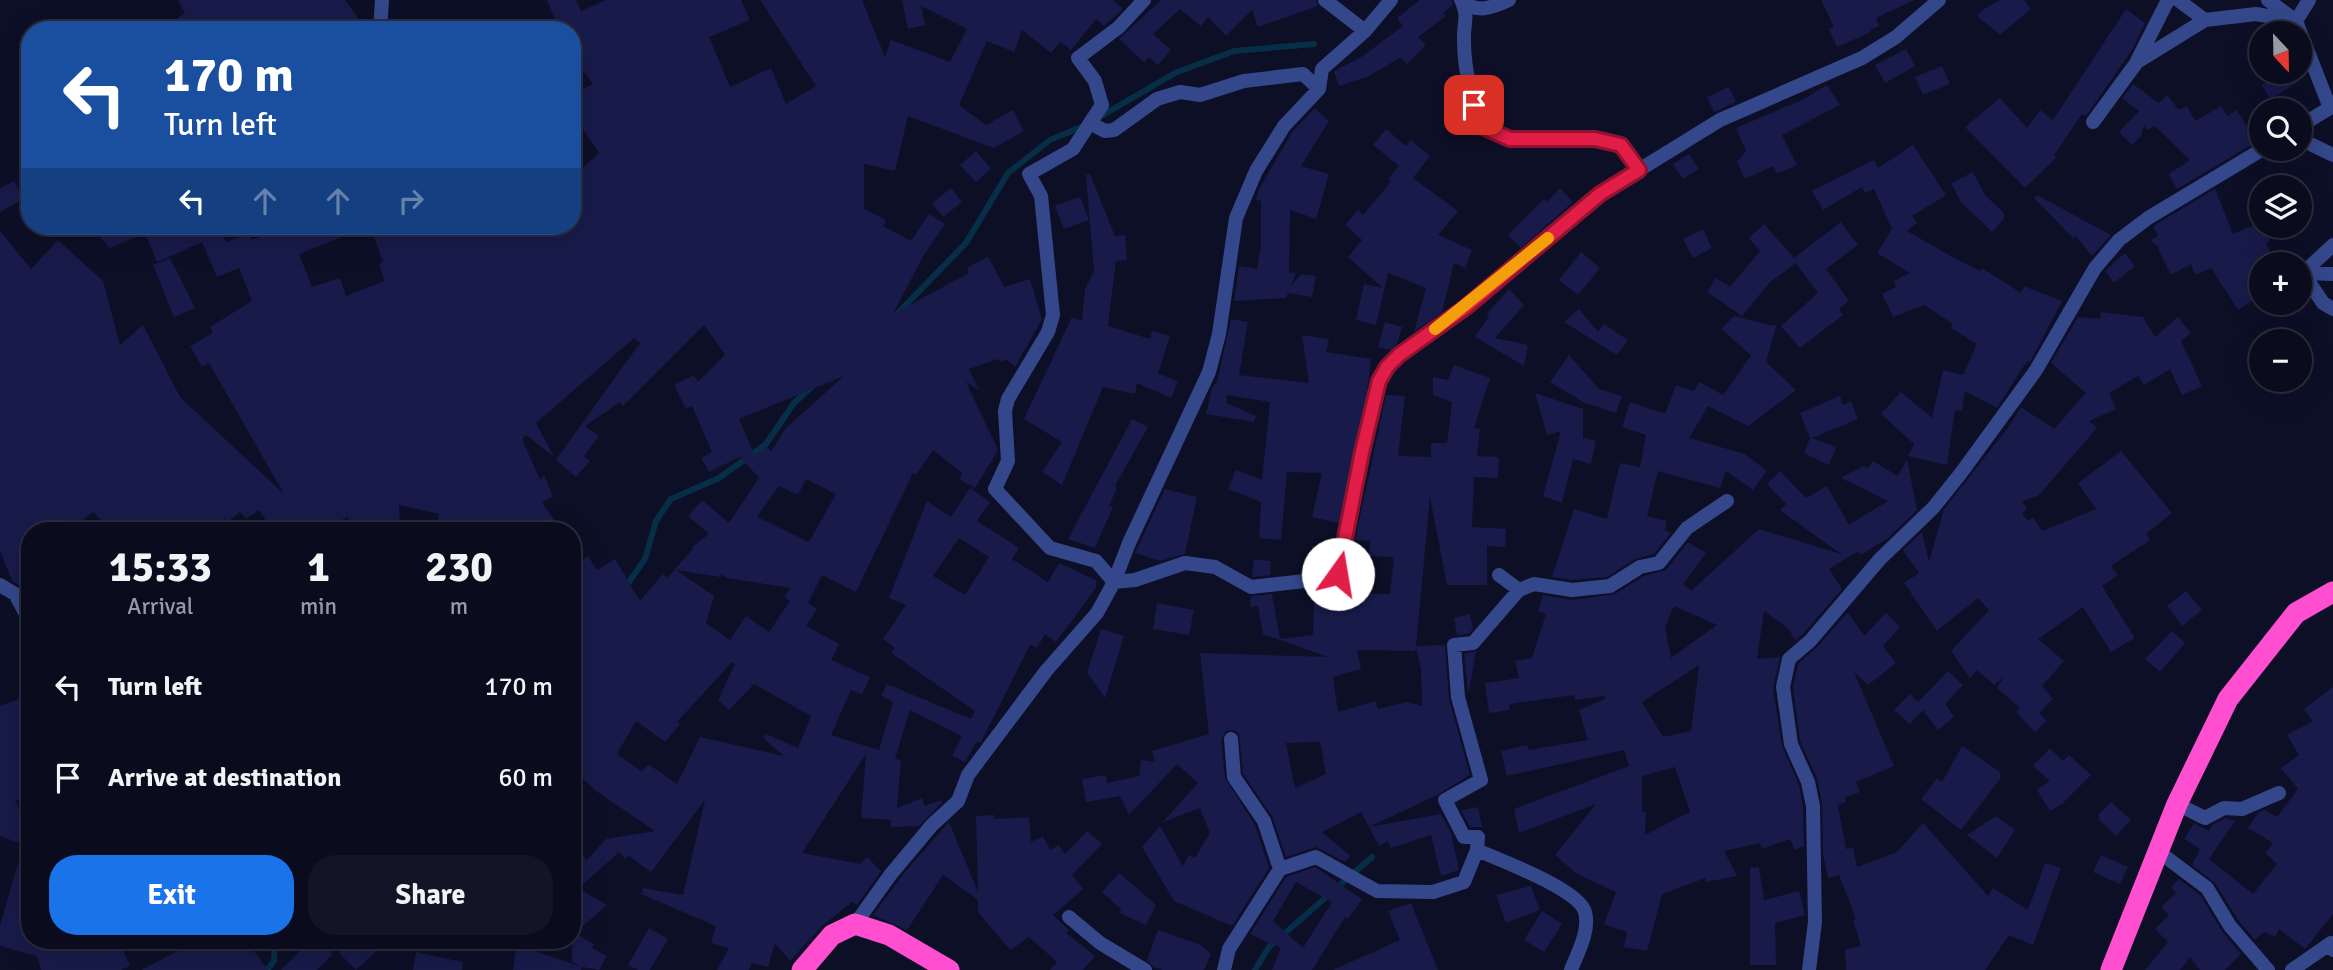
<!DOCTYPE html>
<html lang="en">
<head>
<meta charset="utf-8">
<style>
  :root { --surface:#0a0b1d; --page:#131426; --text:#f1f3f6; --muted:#999ba4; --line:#2a2b3b; --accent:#1a73e8 }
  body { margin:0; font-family:Signika,sans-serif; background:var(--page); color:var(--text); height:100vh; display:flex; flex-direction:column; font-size:26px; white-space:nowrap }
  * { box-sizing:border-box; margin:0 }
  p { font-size:23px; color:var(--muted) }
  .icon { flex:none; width:38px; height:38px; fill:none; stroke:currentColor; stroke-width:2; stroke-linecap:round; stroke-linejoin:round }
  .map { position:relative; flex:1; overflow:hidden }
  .panel { position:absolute; left:21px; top:522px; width:560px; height:427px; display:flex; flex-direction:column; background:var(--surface); border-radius:28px; box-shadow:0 7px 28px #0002,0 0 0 2px var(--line) }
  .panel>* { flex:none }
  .hud { position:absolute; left:21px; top:21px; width:560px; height:214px; border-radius:28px; box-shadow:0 7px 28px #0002,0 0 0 2px var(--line); background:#1a4fa0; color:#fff; overflow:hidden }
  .needle { width:46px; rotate:158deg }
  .buttons { position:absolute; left:2249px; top:21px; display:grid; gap:14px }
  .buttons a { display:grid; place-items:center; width:63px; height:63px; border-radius:50%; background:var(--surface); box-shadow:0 7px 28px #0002,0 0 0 2px var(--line); font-size:35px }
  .pin { position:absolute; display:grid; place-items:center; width:60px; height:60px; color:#fff; margin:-30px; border-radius:14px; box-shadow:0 4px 10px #0006 }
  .me { position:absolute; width:77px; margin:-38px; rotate:13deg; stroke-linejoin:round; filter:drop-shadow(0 0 5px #0008) }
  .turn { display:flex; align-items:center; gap:24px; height:147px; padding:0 28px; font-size:32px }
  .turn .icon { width:91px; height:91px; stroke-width:2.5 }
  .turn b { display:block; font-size:49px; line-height:60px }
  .lanes { display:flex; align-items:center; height:66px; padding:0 28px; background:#0003; justify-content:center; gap:35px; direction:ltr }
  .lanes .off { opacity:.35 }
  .eta { display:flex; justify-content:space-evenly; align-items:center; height:119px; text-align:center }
  .eta b { font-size:42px; font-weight:800; line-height:49px }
  .primary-button { display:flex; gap:14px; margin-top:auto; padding:14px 28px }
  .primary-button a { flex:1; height:80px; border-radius:28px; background:var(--accent); color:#fff; font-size:28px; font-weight:800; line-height:80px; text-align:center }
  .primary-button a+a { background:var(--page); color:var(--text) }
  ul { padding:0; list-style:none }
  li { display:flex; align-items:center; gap:21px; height:91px; padding:0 28px }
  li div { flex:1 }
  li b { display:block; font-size:26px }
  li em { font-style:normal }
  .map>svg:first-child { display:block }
</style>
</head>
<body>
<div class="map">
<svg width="2333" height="970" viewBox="0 0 2333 970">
  <rect width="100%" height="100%" fill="#0d0f27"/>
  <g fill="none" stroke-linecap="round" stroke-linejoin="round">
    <path stroke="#062e47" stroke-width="6" d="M1098,118L1175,73L1234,51L1314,44
      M897,314L966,243L1008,173L1050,140L1086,125
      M624,589L645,559L656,521L671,499L719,478L766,444L794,403L814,385
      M267,970L274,961L275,940
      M1255,970L1269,947L1372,857"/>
  </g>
  <path fill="#181a49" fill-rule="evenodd" d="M178,0H345L367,30H186L177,18L185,13Z
    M547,0H576L581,11L606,0H741L750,20L709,37L730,87L771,68L786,104L816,86L760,0H862L885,57L891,40L950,62L967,29L921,6L925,25L908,29L902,0H1113L1123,9L1104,26L1096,19L1071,50L1060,42L1051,53L1022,30L1014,52L987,41L959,105L986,125L1013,110L1024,131L994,148L908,116L895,171L864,164V209L886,220L883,226L911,241L929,214L945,224L922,258L893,314L969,273L967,268L988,256L1004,287L1030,279L1042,319L1015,367L1006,359L1003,362L998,359L969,369L979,390L966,382L998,450L975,488L959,479L963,474L933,450L916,475L913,473L856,592L822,575L808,603L817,609L806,626L839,644L831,660L870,677L862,695L851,690L831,735L879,750L893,702L881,696L887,684L971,719L975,711L891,653L895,648L883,639L906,605L889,598L927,501L951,517L970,488L990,502L977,521L1019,548L1012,559L1048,582L1059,563L1096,580V588L1056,642L1045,634L1037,648L1030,645L981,742H976L965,762L952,756L962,736L910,710L895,759L901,760L897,808L922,798L925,806L941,800L942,803L919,826L891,827V820L861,818L866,754L802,853L860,864L867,857L881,871L857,905L852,902L822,926L790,961L775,943L768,967L752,963L749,970H717L729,948L711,943L716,926L641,894L643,888L683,895L705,800L651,872L629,856L625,859L619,852L581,886L579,889L607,905L575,933L594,944L592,948L607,956L599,970L582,967L581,970H513L517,940H537L535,951L579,966L572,962V830L586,861L606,839L655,831L596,791L572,769V567L588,556L597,570L615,559L640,601L663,574L667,578L693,549L692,547L709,534L688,516L702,500L729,523L759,478L740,457L709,472L701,458L712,452L692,406L686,409L674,385L694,375L698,382L725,355L704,325L623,406L620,402L585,426L599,436L584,456L590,461L576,477L556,460L640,343L634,338L536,423L554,457L526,435L522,439L540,480L544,475L553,497L542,502L554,520L548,524L552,530H435L439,514L399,505L400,528L362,530H350L348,517L320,530H287L281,519L270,527L259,510L246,519L240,512L228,522L225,519L214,530H194L186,521L176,530H111L93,512L70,530H30V556L23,560L30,581L19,585L12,581L0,551V231L31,269L58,240L103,281L120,345L143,325L180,397L284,494L209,363L202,367L190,346L213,333L210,327L252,301L239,268L217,277L202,242L157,262L145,233L110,248L89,226H161L163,234L183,226H239L222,233L226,242L249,233L252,240L290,226H368L299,254L312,287L340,278L346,296L385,281L379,264L383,262L370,226H537L545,236L554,226H572V178L599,153L572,113V94L593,84L572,57V30H539L556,22ZM844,376L786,428L771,451L766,446L755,456L739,419ZM806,479L836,494L809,542L757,517L779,486L798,495ZM959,538L989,557L965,595L933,576ZM676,570L720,577L721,574L727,578L790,588L784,597L790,601L769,632L746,616L730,640L706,623L714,596ZM732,662L735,664L718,700L729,710L754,684L811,716L798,748L766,734L763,738L784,756L700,737L677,784L648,764L642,772L617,754L636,721L665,742L680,724L677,722Z
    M1161,0H1316L1318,6L1258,27L1252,10L1226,36L1208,17L1201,26L1180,9L1153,34L1171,50L1158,65L1149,57L1144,62L1119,39Z
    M1420,0H1452L1453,5L1443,13L1446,16L1418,37L1426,45L1407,64L1400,58L1367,77L1339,86L1334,71L1363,56L1403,26L1397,18Z
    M1821,0H1914L1876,18L1879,26L1869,30L1871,32L1837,47L1829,29L1834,27Z
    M2000,0H2024L2031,9L2000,35L1977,16L1984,9Z
    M2126,9L2145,23L2132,50L2086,116L2082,114L2054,155L2057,157L2025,188L1965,127L2000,98L2027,128L2040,110L2053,120Z
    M1906,49L1915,66L1885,83L1875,65Z
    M1942,66L1950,84L1923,95L1915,77Z
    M2284,72H2291L2297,83L2270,99L2262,85Z
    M2133,84L2159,103L2167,95L2179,110L2187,106L2195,121L2221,106L2227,116L2237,110L2256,142L2177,189L2169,174L2190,160L2155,126L2147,130L2144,125L2141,136L2132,145L2119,132L2139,111L2122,98Z
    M1827,85L1840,105L1782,135L1797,165L1777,174L1773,166L1745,179L1737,162L1746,151L1736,128L1804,99Z
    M1729,87L1736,102L1714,112L1707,97Z
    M1315,108L1329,121L1301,166L1329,174L1316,219L1290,210L1289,272L1296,273L1291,286L1301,274L1316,276L1312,297L1288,293L1286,298L1234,301L1239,266L1257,269L1261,244V201L1256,200L1258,191L1292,132Z
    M1386,129L1406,146L1411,140L1430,156L1413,178L1458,211L1438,235L1472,250L1465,268L1454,263L1442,312L1414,332L1426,288L1388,273L1376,325L1356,320L1364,284L1383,288L1348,257L1362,240L1345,225L1358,210L1363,215L1391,182L1388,179L1399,166L1373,145Z
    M1913,145L1946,195L1912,216L1917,223L1907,231L1956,259L1980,271L1982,268L2021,293L2024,286L2062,301L2030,362L2027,361L1997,408L1965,391L1962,411L1955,410L1947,465L1908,456L1914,444L1881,414L1901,392L1932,418L1943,370L1963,375L1977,344L1951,328L1953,324L1924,305L1893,317L1882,294L1896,287L1894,281L1910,273L1877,253L1892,229L1874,189L1865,193L1862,187L1823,210L1812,191L1874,160L1878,168Z
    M976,151L991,169L976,182L960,165Z
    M1689,154L1699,169L1683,179L1673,164Z
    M1973,172L1985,195L2004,213V219L1992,232L1961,202L1951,183Z
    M1090,174L1115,236L1125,235L1127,260L1116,261L1108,326L1150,339L1152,331L1170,336L1158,373L1178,382L1171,398L1137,383L1135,394L1103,387L1062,485L1042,472L1062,442L1024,419L1072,317L1082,321L1085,289L1094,271L1086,175Z
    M14,181L24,199L0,212V188Z
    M951,188L962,202L943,217L932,203Z
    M1560,188L1573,202L1521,248L1508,235L1544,199L1547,202Z
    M2215,189L2233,234L2261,222L2270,241L2266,243L2276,264H2261V295L2238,310L2211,268L2195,275L2191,264L2171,275L2158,249L2159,247L2150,240L2158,236L2153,226Z
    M2037,195L2072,214L2111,235L2092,256L2075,235L2074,239L2034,198Z
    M1080,197L1089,220L1064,229L1055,206Z
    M1841,222L1858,245L1826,269L1849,301L1839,309L1843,315L1800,348L1781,326L1818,293L1796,263L1770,282L1742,316L1707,292L1716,278L1730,287L1760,251L1749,238L1764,224L1794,258Z
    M1703,229L1712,248L1693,258L1683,239Z
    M1581,252L1600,268L1578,295L1559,280Z
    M2125,253L2135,266L2114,283L2105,271Z
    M170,258L195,308L174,317L153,265Z
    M1509,289L1524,305L1495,338L1528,345L1524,366L1475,337L1489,316L1487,314Z
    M1579,309L1598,332L1604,324L1628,340L1617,355L1564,322Z
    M2101,312L2143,317L2155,337L2178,317L2191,333L2181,341L2202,386L2182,395L2170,369L2144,385L2138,376L2109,393L2116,409L2089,421L2097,428L2038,496L2022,501L2027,508L2022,514L2028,521L2033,517L2042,531L2096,509L2078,483L2121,451L2172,513L2146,534L2150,540L2111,566L2118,575L2102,586L2135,638L2111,652L2083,607L2038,639L2064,661L2042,686L2053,699L2039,713L2047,721L2035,732L2016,712L2020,708L1997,688L2004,677L1994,685L1977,670L1970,678L1951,651L1989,610L1978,598L1937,631L1904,583L1919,573L1903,550L1922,532L1929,562L1944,509L2010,425L2021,407L2054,429L2086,393L2051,363L2078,317L2100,319Z
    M1734,316L1774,326L1777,323L1766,362L1796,390L1748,426L1708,406L1689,438L1745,454L1767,471L1753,490L1726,471L1720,488L1658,471L1647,516L1667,521L1665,530L1671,533L1654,554L1635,559L1607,577L1572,580L1552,577L1574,509L1607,519L1620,463L1640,467L1646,435L1622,427L1630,402L1665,414L1676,385L1694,391L1700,382L1723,395L1743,367L1751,355L1721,329Z
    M1231,319L1248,322L1239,375L1309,383L1302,335L1329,339L1326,352L1371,359L1367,393L1339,523L1312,517L1322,473L1287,472L1281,540L1259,538L1261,502L1228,489L1236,470L1262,480L1270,402L1227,395L1226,403L1256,416L1254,422L1206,414L1212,388L1217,382Z
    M1385,322L1402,327L1397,344L1391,350L1378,347Z
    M1569,355L1599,389L1622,396L1616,413L1583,402L1550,382Z
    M1454,365L1490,378L1474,428L1480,429L1477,456L1499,457L1498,478L1474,477L1472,527L1506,529L1505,547L1487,546V585H1447L1430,497L1416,646L1445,645L1449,699L1470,775L1437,795L1369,827L1361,812L1322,832L1350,856L1345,862L1316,847L1286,857L1272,816L1243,774L1239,734L1234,730L1226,731L1221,740L1225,778L1255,825L1269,868L1232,926L1174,901L1142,847L1160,826L1183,866L1189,855L1195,858L1210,833L1200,808L1163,822L1198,783L1177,764L1129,815L1120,796L1086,802L1082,779L1106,775L1107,783L1139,776L1141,760L1155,762L1152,751L1209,734L1200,653L1328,657L1263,634L1258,606L1250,607L1251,596L1272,594L1280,639L1313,635L1314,590L1335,589V594H1390L1394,557L1369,556L1370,541L1355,540L1386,395L1405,396L1398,456L1431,457V443H1447L1452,402L1433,395V377L1448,380ZM1416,647L1421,669L1422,706L1407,702L1378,709L1375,701L1338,712L1333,677L1361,669L1357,650L1415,651ZM1320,742L1326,774L1295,788L1286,743Z
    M1535,393L1583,409V438L1596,441L1591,464L1573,459L1562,503L1543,496L1561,431L1547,435Z
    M1840,396L1843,405L1851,401L1858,419L1812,438L1836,447L1829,465L1804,453L1810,438L1800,413Z
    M1132,419L1148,427L1115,486L1117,488L1109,506L1113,507L1095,548L1068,539Z
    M1907,459L1917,510L1888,538L1861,555L1858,551L1829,569L1842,589L1803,634L1795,641L1789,629L1764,611L1757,659L1780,657L1773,688L1782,746L1799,785L1803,807L1804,846L1795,850L1790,839L1762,849L1760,843L1724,851L1737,876L1706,882L1705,878L1662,894L1647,951L1624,947L1627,932L1604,924L1616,892L1577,874L1555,855L1596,804L1519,833L1514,809L1629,766L1624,750L1507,776L1501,751L1527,745L1529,750L1588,740L1579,710L1605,699L1604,696L1575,700L1574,695L1509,704L1510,710L1489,713L1485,683L1519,678L1515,661L1532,658L1546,614L1538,611L1543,595L1573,600L1615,594L1644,576L1666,570L1688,542L1706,553L1683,584L1691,591L1759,529L1841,554L1780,510L1786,504L1767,484L1780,471L1806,498L1827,486L1849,525L1888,501L1841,478L1863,466L1868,468L1873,461L1898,476ZM1674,606L1717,625L1671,658L1665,627ZM1699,665L1691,731L1663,737L1642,702ZM1675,767L1690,812L1645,835L1646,811L1642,812V776Z
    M1165,489L1197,497L1185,554L1160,561L1135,553Z
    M1254,559L1271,561L1270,575L1252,577Z
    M2186,591L2202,610L2182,626L2167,606Z
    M1157,603L1194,610L1189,635L1153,629Z
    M1848,612L1864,636L1886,613L1900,627L1883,646L1896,663L1868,685L1854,672L1894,766L1856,782L1860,792L1845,797L1846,802L1838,805L1846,849L1853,848L1857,867L1897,852L1923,823L1988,896L1993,888L2028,910L2045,863L2061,868L2033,945L2009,935L1985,970H1846L1845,950L1861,946L1853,920L1856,919L1839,875L1828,878L1823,854L1822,804L1817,778L1800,741L1793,687L1798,664L1817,647Z
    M1470,614L1473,629L1468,634L1457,635L1454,618Z
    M1101,629L1124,636L1105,698L1087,673Z
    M2172,631L2185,643L2160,672L2145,659Z
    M1476,651L1469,691H1468L1464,654Z
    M1948,671L1963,685L1945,704L1954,717L1938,730L1923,710L1910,724L1894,710L1910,694L1918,702Z
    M2333,687V914L2305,949L2279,929L2275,937L2264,932L2255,940L2238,920L2215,883L2192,865L2200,849L2184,839L2194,823L2209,831L2212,825L2226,818L2235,821L2209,859L2253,894L2277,864L2265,853L2273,843L2248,828L2258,813L2264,810L2277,817L2298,789L2281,768L2299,755L2287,735L2313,721L2304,709Z
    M30,695V801L15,800L30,834V847L0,836V706Z
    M1962,746L2000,772V779L1961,830L1921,799L1937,778L1942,782Z
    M2050,748L2063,761L2069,755L2091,775L2063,803L2050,811L2037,790L2050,781L2033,766Z
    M2111,802L2131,820L2116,836L2099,820V814Z
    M1478,807L1482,827H1470L1461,810Z
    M1441,814L1451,833L1459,870L1441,876L1431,835L1391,848L1388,841L1379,846L1369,827Z
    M994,815V819L1029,817L1031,842L1043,836L1050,850L1059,845L1065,854L1087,831L1102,844L1072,875L1083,889L1053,915L1069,930L1066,933L1095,956L1083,970H1050L1057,962L1029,937L1010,950L978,912V900L943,875L907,930L873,915L905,872L949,822L978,892L976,816Z
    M1996,816L2015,830L1997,858L1967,835Z
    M21,853L27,854L30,940H119L130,966L121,970H41L37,956L0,946V926Z
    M2101,855L2128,867L2120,884L2093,872Z
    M1315,867L1362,899L1348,919L1345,917L1312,970H1272L1281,948L1250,934L1286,877ZM1296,882L1332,902L1303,948L1273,921Z
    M1759,867L1764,900L1799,891L1805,915L1775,923L1776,965H1750V868Z
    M1119,873L1156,905L1146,925L1120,913L1121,909L1102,892Z
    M2179,879L2200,895L2222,931L2241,954L2225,970H2200L2190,957L2180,970H2145L2168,942L2155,929L2169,915L2161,907L2176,893L2171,887Z
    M1531,886L1540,910L1506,923L1496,895Z
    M1411,903L1438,970H1333L1400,940L1388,911Z
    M1542,911L1562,924L1544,952L1524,940Z
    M649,928L668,939L650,970H638L628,965Z
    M1158,930L1201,945L1211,954L1204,970H1162L1154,967L1147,960Z
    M199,940H246L268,970H141Z
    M311,940H318L333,954L317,970H281Z
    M354,940H388L356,970L339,953Z
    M416,952L463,962L462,970H413Z"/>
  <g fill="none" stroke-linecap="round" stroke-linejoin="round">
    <path stroke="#34478a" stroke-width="14" d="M1325,0L1365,31
      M1461,0C1476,14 1492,8 1509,0
      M2178,0L2205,20
      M2268,0L2296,21L2330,108
      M1462,2C1469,17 1463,25 1464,41C1464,70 1472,102 1485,128L1510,139H1595L1621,145L1639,170
      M380,30L382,0
      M2137,61L2168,0
      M1319,89L1303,74L1244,81L1200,95L1180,92L1157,99L1114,130L1105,131L1090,123L1073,149L1029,174L1041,196L1053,315L1048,332L1008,399L1005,411L1008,461L995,489L1050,548L1096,561L1114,582L1135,580L1185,563L1215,567L1251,587L1332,578L1338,574L1379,381L1399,355L1466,307L1600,194L1720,120L1862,58L1896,37L1939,0
      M2093,122L2137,62L2205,20L2256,14L2296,21L2309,0
      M1090,123L1102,105L1095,81L1078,58L1119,27L1144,0
      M2300,126L2333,106
      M2300,139L2333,155
      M2333,245L2303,273L2323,303L2333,309
      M2303,273L2333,274
      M1499,575L1519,590L1534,584L1572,590L1610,586L1640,567L1659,563L1687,528L1727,501
      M0,585L15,594L30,621
      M2177,804L2205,818L2224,808L2242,809L2279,793
      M1477,850C1499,860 1579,889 1585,912C1590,931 1578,952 1571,970
      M2159,852L2207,888L2230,926L2268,970
      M1280,869L1316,857L1377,891L1433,892L1464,882L1477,850L1478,837H1464L1445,800L1481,780L1458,697L1454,645L1473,643L1519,590
      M1069,917L1100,943L1145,970
      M855,924L891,874L932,825L958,801L968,775L1046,671L1097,613L1114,582L1129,543L1209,372L1219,334L1236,218L1256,171L1284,126L1319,89L1322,69L1365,31L1391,0
      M1224,970L1229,949L1280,869L1264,821L1234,777L1231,739
      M1809,970L1815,922L1813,806L1808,782L1791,744L1783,687L1789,659L1810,641L1880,559L1933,508L1961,473L2036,370L2095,268L2119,240L2148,218L2263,149
      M2292,970L2331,943L2333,950"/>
    <path stroke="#ff4ed0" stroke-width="21" d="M802,970L832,935L855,924L889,935L949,970
      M2111,970L2177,804L2228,699L2296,613L2333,592"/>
  </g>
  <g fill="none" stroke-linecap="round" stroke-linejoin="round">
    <defs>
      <path id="route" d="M1338,574L1362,452L1379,381L1387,367L1399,355L1466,307L1600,194L1639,170L1621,145L1595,139H1510L1485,128L1474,105"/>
    </defs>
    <use href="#route" stroke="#92132f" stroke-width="18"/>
    <use href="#route" stroke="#e11d48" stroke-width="12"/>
    <path stroke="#f59e0b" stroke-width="12" d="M1435,329L1548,238"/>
  </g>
</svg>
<div class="buttons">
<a><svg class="needle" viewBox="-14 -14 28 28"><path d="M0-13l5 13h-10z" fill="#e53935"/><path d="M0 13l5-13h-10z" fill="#999ba4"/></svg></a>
<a><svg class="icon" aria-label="search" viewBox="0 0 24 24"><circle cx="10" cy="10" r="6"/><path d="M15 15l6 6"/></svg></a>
<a><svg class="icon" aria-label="layers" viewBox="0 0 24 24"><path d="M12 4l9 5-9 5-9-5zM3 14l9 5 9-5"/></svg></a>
<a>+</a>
<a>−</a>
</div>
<div class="pin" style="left:1474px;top:105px;background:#d93025"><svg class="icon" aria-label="arrive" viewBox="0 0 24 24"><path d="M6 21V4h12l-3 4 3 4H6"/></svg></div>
<svg class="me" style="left:1338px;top:574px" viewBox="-20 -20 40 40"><circle r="19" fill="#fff"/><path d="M0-13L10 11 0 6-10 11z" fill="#e11d48"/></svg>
<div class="hud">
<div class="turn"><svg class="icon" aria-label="left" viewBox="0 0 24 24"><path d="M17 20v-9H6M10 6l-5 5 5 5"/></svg><div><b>170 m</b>Turn left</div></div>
<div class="lanes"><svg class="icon" aria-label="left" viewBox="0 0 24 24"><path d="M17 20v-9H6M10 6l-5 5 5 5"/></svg><svg class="icon off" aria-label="ahead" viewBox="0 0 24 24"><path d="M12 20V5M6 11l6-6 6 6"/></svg><svg class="icon off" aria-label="ahead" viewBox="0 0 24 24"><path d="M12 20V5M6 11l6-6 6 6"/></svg><svg class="icon off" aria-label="right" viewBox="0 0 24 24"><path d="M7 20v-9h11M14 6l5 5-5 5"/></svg></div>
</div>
<section class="panel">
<div class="eta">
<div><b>15:33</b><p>Arrival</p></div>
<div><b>1</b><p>min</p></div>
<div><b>230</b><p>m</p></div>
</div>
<ul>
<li><svg class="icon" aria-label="left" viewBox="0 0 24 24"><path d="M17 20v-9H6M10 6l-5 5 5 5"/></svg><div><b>Turn left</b></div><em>170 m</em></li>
<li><svg class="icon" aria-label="arrive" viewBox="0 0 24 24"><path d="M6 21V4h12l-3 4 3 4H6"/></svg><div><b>Arrive at destination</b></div><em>60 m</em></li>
</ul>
<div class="primary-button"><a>Exit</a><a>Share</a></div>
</section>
</div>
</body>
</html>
